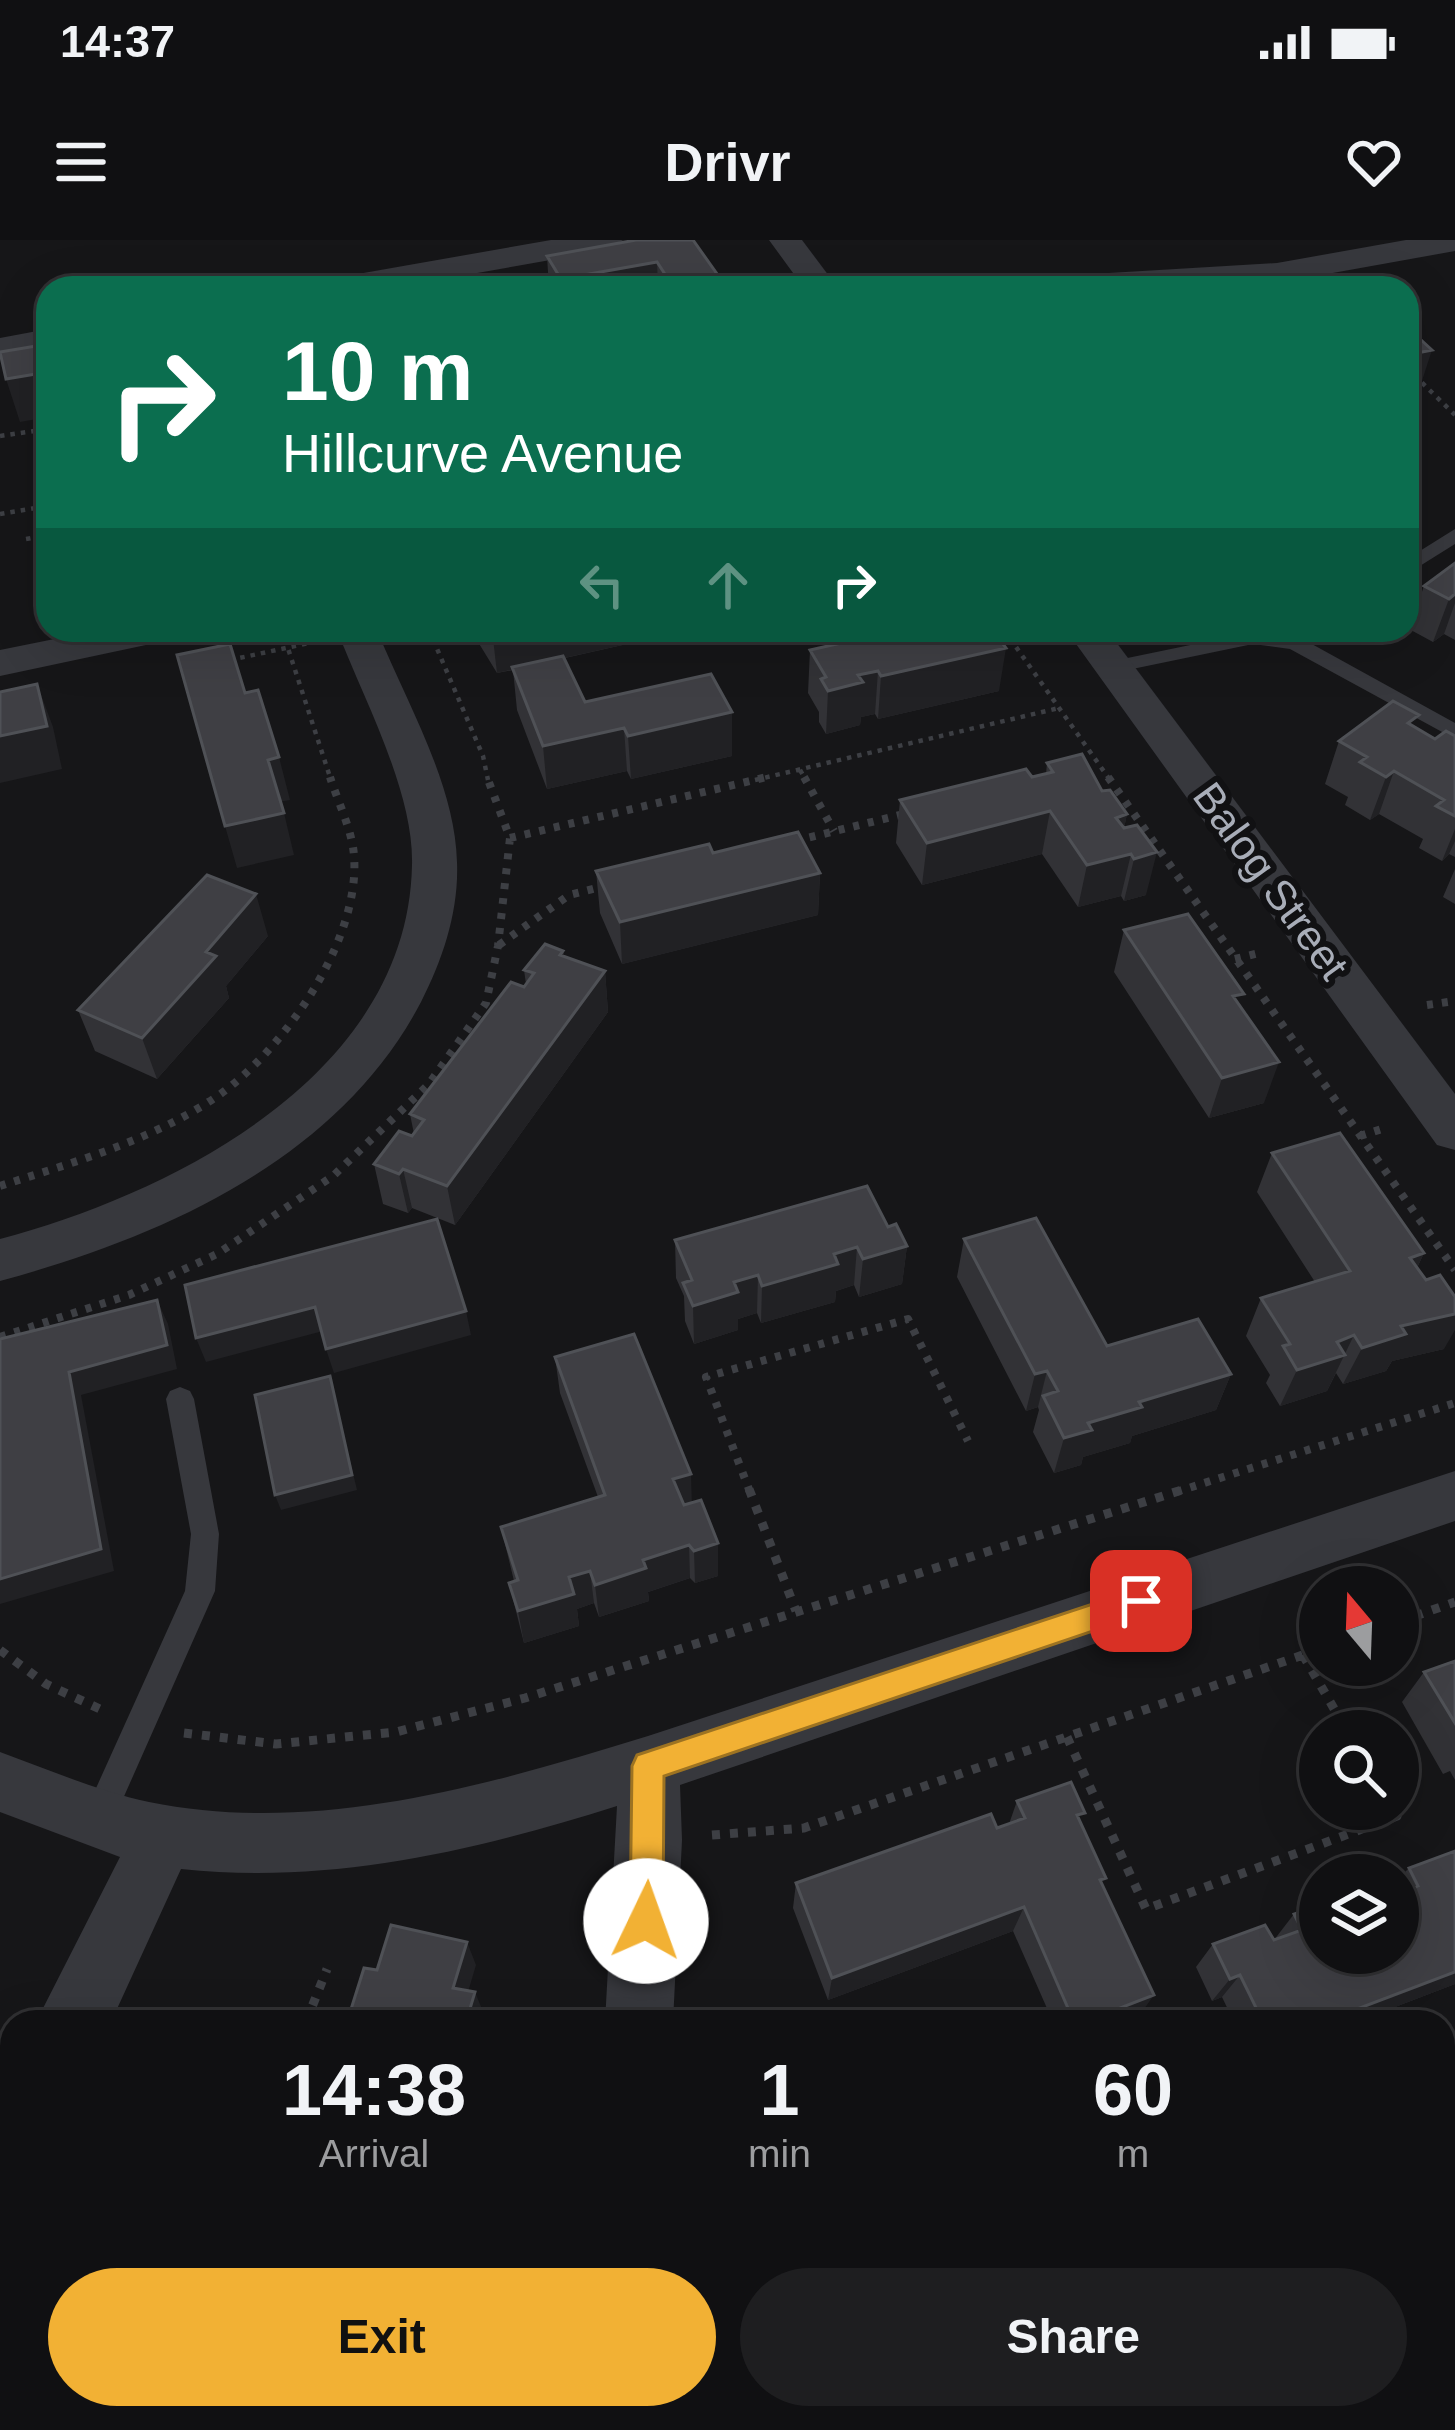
<!DOCTYPE html>
<html lang="en">
<head>
<meta charset="utf-8">
<style>
  :root { --surface:#101012; --page:#1e1e20; --text:#f1f3f6; --muted:#9c9d9f; --line:#303032; --accent:#f2b134 }
  body { margin:0; font-family:Arial,sans-serif; background:var(--page); color:var(--text); height:100vh; display:flex; flex-direction:column; font-size:45px; white-space:nowrap }
  * { box-sizing:border-box; margin:0 }
  p { font-size:39px; color:var(--muted) }
  .icon { flex:none; width:66px; height:66px; fill:none; stroke:currentColor; stroke-width:2; stroke-linecap:round; stroke-linejoin:round }
  .map { position:relative; flex:1; overflow:hidden }
  .side { position:absolute; left:0px; top:1770px; width:1455px; height:420px; display:flex; flex-direction:column; background:var(--surface); border-radius:36px 36px 0 0; box-shadow:0 12px 48px #0002,0 0 0 3px var(--line) }
  .side>* { flex:none }
  .guide { position:absolute; left:36px; top:36px; width:1383px; height:366px; border-radius:36px; box-shadow:0 12px 48px #0002,0 0 0 3px var(--line); background:#0b6e4f; color:#fff; overflow:hidden }
  .needle { width:78px; rotate:341deg }
  .tools { position:absolute; left:1299px; top:1326px; display:grid; gap:24px }
  .tools a { display:grid; place-items:center; width:120px; height:120px; border-radius:50%; background:var(--surface); box-shadow:0 12px 48px #0002,0 0 0 3px var(--line); font-size:60px }
  .pin { position:absolute; display:grid; place-items:center; width:102px; height:102px; color:#fff; margin:-51px; border-radius:24px; box-shadow:0 6px 18px #0006 }
  .me { position:absolute; width:132px; margin:-66px; rotate:3deg; stroke-linejoin:round; filter:drop-shadow(0 0 9px #0008) }
  .turn { display:flex; align-items:center; gap:42px; height:252px; padding:0 48px; font-size:54px }
  .turn .icon { width:156px; height:156px; stroke-width:2.5 }
  .turn b { display:block; font-size:84px; line-height:102px }
  .lanes { display:flex; align-items:center; height:114px; padding:0 48px; background:#0003; justify-content:center; gap:60px; direction:ltr }
  .lanes .off { opacity:.35 }
  .eta { display:flex; justify-content:space-evenly; align-items:center; height:204px; text-align:center }
  .eta b { font-size:72px; font-weight:600; line-height:84px }
  .action { display:flex; gap:24px; margin-top:auto; padding:24px 48px }
  .action a { flex:1; height:138px; border-radius:72px; background:var(--accent); color:#111; font-size:48px; font-weight:600; line-height:138px; text-align:center }
  .action a+a { background:var(--page); color:var(--text) }
  .status { display:flex; justify-content:space-between; align-items:center; height:84px; padding:0 60px; background:var(--surface); direction:ltr }
  .status svg { height:33px; fill:currentColor }
  header { display:flex; justify-content:space-between; align-items:center; height:156px; padding:0 48px; background:var(--surface); font-size:54px; font-weight:600 }
  .map>svg:first-child { display:block }
</style>
</head>
<body>
<div class="status"><b>14:37</b><svg viewBox="0 0 49 12"><path d="M0 12V9h3v3zM5 12V6h3v6zM10 12V3h3v9zM15 12V0h3v12zM26 1h20v11H26zM47 4h2v5h-2z"/></svg></div>
<header><svg class="icon" aria-label="menu" viewBox="0 0 24 24"><path d="M4 6h16M4 12h16M4 18h16"/></svg>Drivr<svg class="icon" aria-label="heart" viewBox="0 0 24 24"><path d="M12 20l-8-8c-3-5 5-10 8-4 3-6 11-1 8 4z"/></svg></header>
<div class="map">
<svg width="1455" height="2190" viewBox="0 0 1455 2190">
  <rect width="100%" height="100%" fill="#161618"/>
  <path fill="#1c231d" d="M1443,2117H1450L1455,2126V2190H986L994,2178H1443Z"/>
  <g fill="none" stroke-linecap="round" stroke-linejoin="round">
    <path stroke="#3d3f44" stroke-width="4.5" stroke-dasharray="4.5 6" stroke-linecap="butt" d="M1407,128L1455,175
      M0,196L48,189
      M0,274L48,266
      M26,299L48,295
      M282,390L331,540
      M429,390L483,516L488,540
      M1004,390L1110,540
      M230,420L309,403
      M800,530L806,540
      M755,540L1059,468"/>
    <path stroke="#3d3f44" stroke-width="8" stroke-dasharray="6 9" stroke-linecap="butt" d="M804,537L834,591
      M1108,537L1455,1030
      M510,598L767,537
      M795,601L908,573
      M499,705L569,655L605,646
      M1235,719L1263,712
      M1427,765L1455,761
      M1360,896L1388,887
      M0,946C74,922 154,900 219,855C287,807 366,692 353,607C349,584 337,559 330,537
      M0,1097L129,1055L217,1014L333,936L429,844L486,763L498,706L510,598L487,537
      M750,1252L706,1137L908,1079L968,1201
      M1176,1252L1455,1163"/>
    <path stroke="#3d3f44" stroke-width="9" stroke-dasharray="8 10" stroke-linecap="butt" d="M749,1249L796,1371
      M1398,1382L1455,1362
      M0,1410L46,1444L102,1470
      M1303,1415L1347,1491
      M184,1493L276,1504L396,1492L525,1458L1185,1249
      M1067,1497L1146,1669L1397,1576L1393,1569
      M712,1595L804,1588L1320,1409
      M306,1782L327,1729
      M0,2126L12,2123
      M164,2190L167,2178
      M374,2190L378,2178"/>
    <path fill="#37383d" fill-rule="evenodd" d="M1455,289V304L1407,334V319Z
      M1301,390H1325L1310,403L1455,483V499L1290,409L1253,404L1113,433L1103,427L1113,421L1253,392L1291,396Z
      M180,1147L190,1151L194,1159L219,1294L215,1351L110,1588L99,1592L88,1588L83,1577L185,1351L191,1294L166,1159L170,1151Z"/>
    <path fill="#37383d" fill-rule="evenodd" d="M551,0H623L607,10L392,48H318L335,38Z
      M769,0H802L838,48H804Z
      M1406,0H1455V11L1277,43L1008,48L1025,38L1277,23Z
      M48,89V109L0,118V98Z
      M99,390H180L174,399L160,402L0,436V410Z
      M337,390H377C406,462 455,543 457,622C459,671 443,719 421,762C339,919 163,997 0,1041V999C176,952 408,834 412,625C414,551 363,458 337,390Z
      M1066,390H1107L1455,854V910L1437,905Z
      M1455,1231V1281L680,1545L682,1600L673,1782H605L617,1566C475,1611 331,1645 181,1629L111,1782H36L120,1617L0,1572V1512C49,1530 98,1551 149,1562C316,1596 489,1545 648,1496Z
      M12,1808V1879L0,1884V1813Z
      M478,2178H554L549,2190H473Z"/>
  </g>
  <path fill="#323236" d="M636,0L727,48H549L547,16Z
    M1455,323V400L1444,394L1433,402L1409,389L1424,346Z
    M474,390H667V395L565,418L585,462L732,516L631,539L627,531L547,549L517,470L513,430L497,433L475,397Z
    M810,410L999,451L878,479L875,474L861,477L860,485L826,494L819,482V472L808,453Z
    M1414,487L1435,499L1455,496V617L1449,614L1442,621L1419,608L1423,599L1379,574L1370,580L1345,565L1348,557L1325,544L1339,501Z
    M1047,523L1102,551L1127,574L1124,588L1146,655L1124,661L1121,656L1078,667L1042,614L922,645L896,603L900,560L1032,537L1046,534Z
    M713,613L820,633L818,675L622,724L600,673L596,631Z
    M1455,629V664L1443,657Z
    M1124,690L1240,766L1264,863L1209,878L1114,732Z
    M268,696L226,746L229,758L157,839L95,811L78,770Z
    M563,711L564,716L605,731L608,772L455,985L412,968L408,973L383,964L374,924L414,894L410,874L524,747L526,744L524,730Z
    M1272,913L1424,1013L1417,1028L1444,1109L1392,1121L1386,1131L1343,1144L1336,1133L1327,1151L1280,1166L1266,1143L1270,1135L1246,1096L1261,1058L1315,1042L1257,952Z
    M888,987L907,1006L902,1044L859,1057L854,1045L836,1051L835,1062L761,1083L757,1073L738,1079V1090L694,1104L685,1081L684,1056L676,1038L675,1000Z
    M964,999L1107,1106L1231,1134L1216,1170L1132,1196L1130,1203L1083,1217L1081,1225L1054,1233L1033,1192L1039,1170L1038,1167L1026,1171L957,1037Z
    M555,1117L691,1263L718,1303V1336L695,1343L690,1338L648,1352L649,1361L599,1377L594,1363L577,1369L579,1386L524,1403L509,1343L514,1341L501,1287L598,1257L560,1153Z
    M1455,1421V1540L1450,1531L1443,1534L1402,1462L1424,1432Z
    M1017,1561L1081,1582L1103,1645L1139,1776L1124,1782H1053L1013,1691L828,1760L793,1668L796,1643L997,1588L1009,1584Z
    M1455,1611V1744L1356,1782H1234L1222,1757L1212,1761L1196,1727L1213,1704L1274,1700L1294,1674L1398,1713V1639L1409,1628Z"/>
  <path fill="#212124" d="M657,22L658,48H562L561,39Z
    M1432,110L1418,153L1407,155V115Z
    M48,132V177L20,182L6,139Z
    M1455,354V363L1444,394L1433,402L1449,359Z
    M492,390H667V395L497,433Z
    M1006,408L999,451L878,479L881,436Z
    M878,431L875,474L861,477L860,485L826,494L828,451L858,435Z
    M37,444L53,487L62,529L0,543V496Z
    M732,472V516L631,539L628,496Z
    M624,488L627,531L547,549L543,506Z
    M279,517L290,560L278,562L268,520Z
    M1394,531L1379,574L1370,580L1386,537Z
    M1050,571L1042,614L922,645L927,603Z
    M284,573L294,615L237,628L225,586Z
    M1127,574L1118,617L1131,614L1121,656L1078,667L1087,625L1116,578Z
    M1455,589V601L1449,614L1442,621Z
    M1157,612L1146,655L1124,661L1134,619Z
    M820,633L818,675L622,724L620,682Z
    M256,654L268,696L226,746L229,758L157,839L142,798L206,712Z
    M605,731L608,772L455,985L447,946Z
    M1279,822L1264,863L1209,878L1222,838Z
    M403,929L412,968L408,973L399,934Z
    M907,1006L902,1044L859,1057L863,1019Z
    M857,1007L854,1045L836,1051L835,1062L761,1083L762,1046L834,1014Z
    M1424,1013L1405,1052L1410,1018Z
    M758,1035L757,1073L738,1079V1090L694,1104L693,1066L734,1042Z
    M157,1060L168,1084L177,1129L81,1155L114,1331L0,1364V1339L69,1132Z
    M315,1067L323,1091L206,1122L196,1098Z
    M466,1071L471,1095L334,1133L326,1109Z
    M1455,1074V1090L1444,1109L1392,1121L1386,1131L1343,1144L1362,1108L1401,1086Z
    M1354,1095L1327,1151L1280,1166L1297,1130L1337,1102Z
    M1047,1131L1038,1167L1026,1171L1035,1134Z
    M1231,1134L1216,1170L1132,1196L1130,1203L1083,1217L1081,1225L1054,1233L1064,1198L1088,1183L1139,1162Z
    M330,1136L357,1250L281,1270L275,1255Z
    M691,1234L692,1269L675,1274L673,1239Z
    M718,1303V1336L695,1343L694,1311Z
    M689,1305L690,1338L648,1352L649,1361L599,1377L595,1345L643,1320Z
    M590,1331L594,1363L577,1369L579,1386L524,1403L518,1371L569,1337Z
    M1024,1667L1013,1691L828,1760L832,1738Z
    M467,1702L476,1725L463,1769L453,1748Z
    M1455,1732V1744L1356,1782H1323Z
    M1240,1735L1222,1757L1212,1761L1230,1739Z
    M475,1752L484,1774L482,1782H466Z
    M1154,1755L1139,1776L1124,1782H1084Z
    M316,2178H334L331,2190H312Z"/>
  <path fill="#3f3f44" stroke="#4f5156" stroke-width="3" d="M636,0H693L727,48H674L657,22L561,39L547,16Z
    M388,43L391,48H361Z
    M1407,87L1432,110L1407,115Z
    M48,104V132L6,139L0,112Z
    M48,263V295H44L37,265Z
    M1455,323V354L1449,359L1424,346Z
    M899,390H993L1006,408L881,436L878,431L858,435L863,442L828,451L821,439L826,437L810,410Z
    M230,404L245,453L258,450L279,517L268,520L284,573L225,586L177,415Z
    M563,416L585,462L711,434L732,472L628,496L624,488L543,506L512,427Z
    M37,444L47,486L0,496V452Z
    M1393,461L1419,475L1408,483L1435,499L1446,491L1455,496V576L1436,566L1444,560L1394,531L1386,537L1360,522L1367,517L1339,501Z
    M1082,514L1102,551L1110,550L1127,574L1116,578L1124,588L1137,585L1157,612L1134,619L1131,614L1087,625L1050,571L927,603L900,560L1026,529L1032,537L1053,532L1047,523Z
    M798,592L820,633L620,682L596,631L709,604L713,613Z
    M207,635L256,654L206,712L216,716L142,798L78,770Z
    M1188,674L1244,754L1233,756L1279,822L1222,838L1124,690Z
    M545,704L563,711L560,715L605,731L447,946L403,929L399,934L374,924L399,891L412,896L424,880L410,874L511,742L524,747L534,733L524,730Z
    M1340,893L1424,1013L1410,1018L1426,1040L1440,1035L1455,1057V1074L1401,1086L1406,1094L1362,1108L1354,1095L1337,1102L1345,1115L1297,1130L1283,1106L1290,1104L1261,1058L1350,1031L1272,913Z
    M867,946L888,987L896,984L907,1006L863,1019L857,1007L834,1014L838,1024L762,1046L758,1035L734,1042L738,1052L693,1066L683,1043L692,1040L675,1000Z
    M1036,978L1107,1106L1198,1079L1231,1134L1139,1162L1142,1167L1088,1183L1092,1190L1064,1198L1043,1156L1058,1151L1047,1131L1035,1134L964,999Z
    M437,979L466,1071L326,1109L315,1067L196,1098L185,1045Z
    M157,1060L167,1105L69,1132L101,1309L0,1339V1099Z
    M634,1094L691,1234L673,1239L684,1265L701,1260L718,1303L694,1311L689,1305L643,1320L646,1328L595,1345L590,1331L569,1337L574,1354L518,1371L509,1343L518,1340L501,1287L605,1255L555,1117Z
    M330,1136L352,1235L275,1255L255,1155Z
    M1455,1421V1483L1424,1432Z
    M1071,1542L1085,1573L1077,1575L1106,1638L1100,1640L1154,1755L1084,1782H1074L1024,1667L832,1738L796,1643L991,1574L997,1588L1025,1578L1017,1561Z
    M1455,1611V1732L1323,1782H1263L1240,1735L1230,1739L1213,1704L1265,1685L1274,1700L1302,1690L1294,1674L1320,1665V1713H1398V1653L1418,1646L1409,1628Z
    M391,1685L467,1702L453,1748L475,1752L466,1782H347L364,1728L377,1730Z
    M186,2178H316L312,2190H182Z"/>
  <path fill="#f2b134" stroke="#9d7322" stroke-width="3" d="M1141,1348L1152,1351L1156,1361L1152,1371L664,1536L663,1681L658,1692L646,1697L635,1692L630,1681L632,1526L637,1515Z"/>
  <g text-anchor="middle" dominant-baseline="central" stroke-width="12" stroke-linejoin="round" paint-order="stroke">
    <g font-size="42" fill="#a8adb8" stroke="#111113">
      <text transform="translate(1271 641) rotate(54)">Balog Street</text>
    </g>
  </g>
</svg>
<div class="tools">
<a><svg class="needle" viewBox="-14 -14 28 28"><path d="M0-13l5 13h-10z" fill="#e53935"/><path d="M0 13l5-13h-10z" fill="#9c9d9f"/></svg></a>
<a><svg class="icon" aria-label="search" viewBox="0 0 24 24"><circle cx="10" cy="10" r="6"/><path d="M15 15l6 6"/></svg></a>
<a><svg class="icon" aria-label="layers" viewBox="0 0 24 24"><path d="M12 4l9 5-9 5-9-5zM3 14l9 5 9-5"/></svg></a>
</div>
<div class="pin" style="left:1141px;top:1361px;background:#d93025"><svg class="icon" aria-label="arrive" viewBox="0 0 24 24"><path d="M6 21V4h12l-3 4 3 4H6"/></svg></div>
<svg class="me" style="left:646px;top:1681px" viewBox="-20 -20 40 40"><circle r="19" fill="#fff"/><path d="M0-13L10 11 0 6-10 11z" fill="#f2b134"/></svg>
<div class="guide">
<div class="turn"><svg class="icon" aria-label="right" viewBox="0 0 24 24"><path d="M7 20v-9h11M14 6l5 5-5 5"/></svg><div><b>10 m</b>Hillcurve Avenue</div></div>
<div class="lanes"><svg class="icon off" aria-label="left" viewBox="0 0 24 24"><path d="M17 20v-9H6M10 6l-5 5 5 5"/></svg><svg class="icon off" aria-label="ahead" viewBox="0 0 24 24"><path d="M12 20V5M6 11l6-6 6 6"/></svg><svg class="icon" aria-label="right" viewBox="0 0 24 24"><path d="M7 20v-9h11M14 6l5 5-5 5"/></svg></div>
</div>
<section class="side">
<div class="eta">
<div><b>14:38</b><p>Arrival</p></div>
<div><b>1</b><p>min</p></div>
<div><b>60</b><p>m</p></div>
</div>
<div class="action"><a>Exit</a><a>Share</a></div>
</section>
</div>
</body>
</html>
